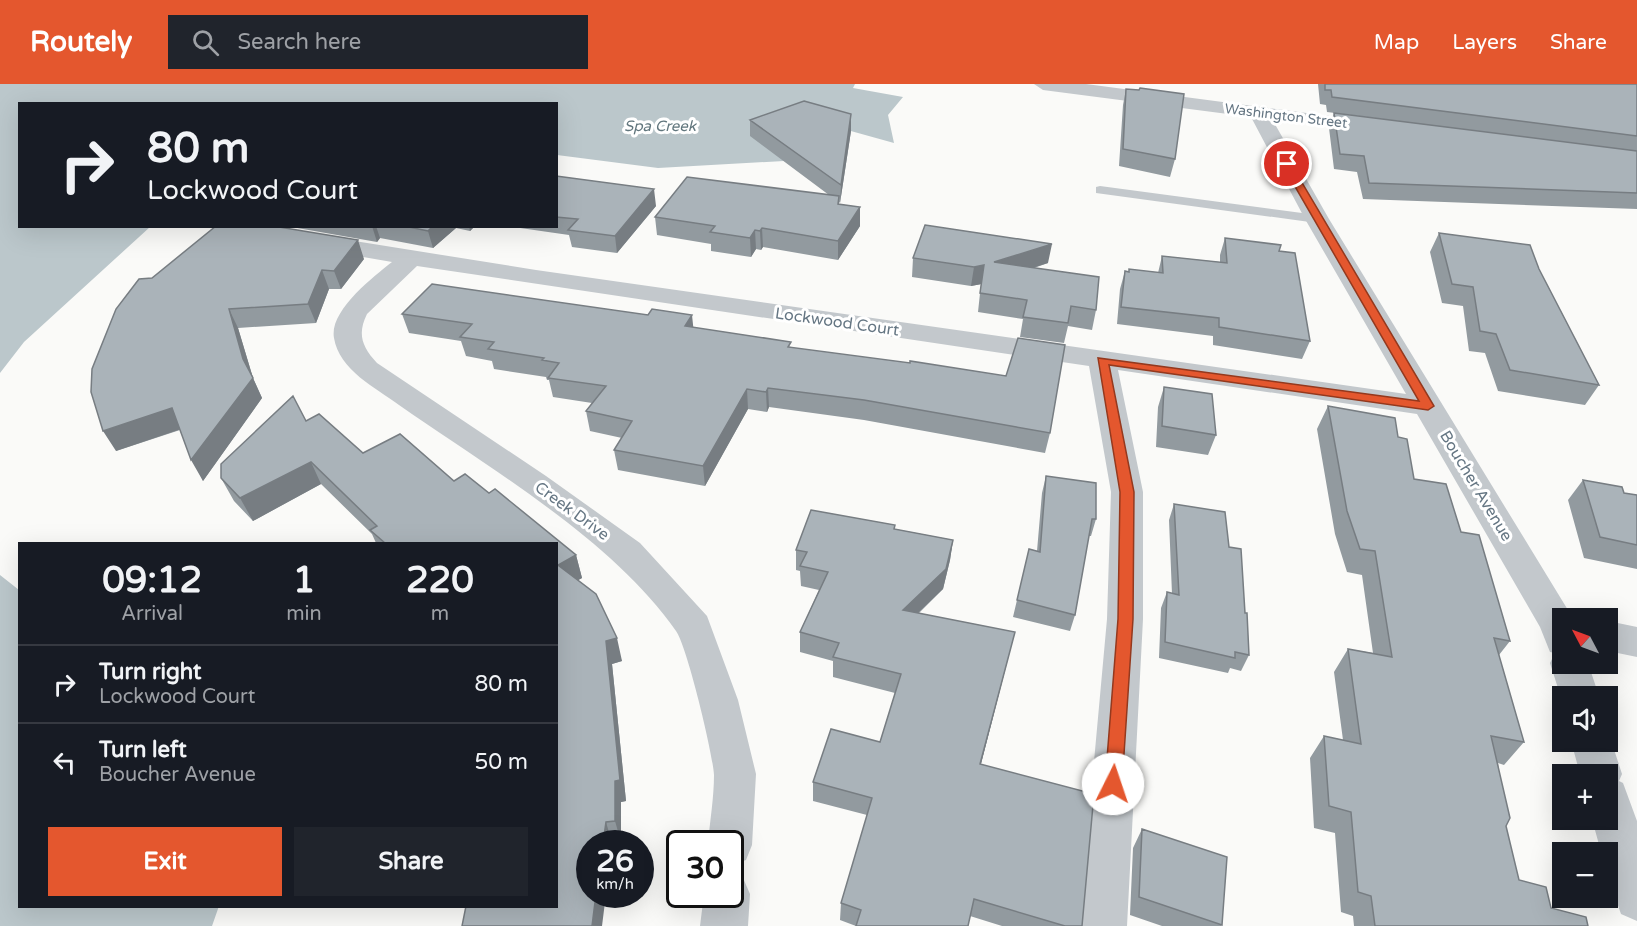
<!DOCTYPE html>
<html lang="en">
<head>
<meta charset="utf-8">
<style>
  :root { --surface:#171b24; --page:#20242c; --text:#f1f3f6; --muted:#9ea1a6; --line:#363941; --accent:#e4572e }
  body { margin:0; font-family:"Varela Round",sans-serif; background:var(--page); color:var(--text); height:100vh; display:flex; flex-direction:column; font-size:22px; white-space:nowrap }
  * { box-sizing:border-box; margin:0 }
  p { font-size:20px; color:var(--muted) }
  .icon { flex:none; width:33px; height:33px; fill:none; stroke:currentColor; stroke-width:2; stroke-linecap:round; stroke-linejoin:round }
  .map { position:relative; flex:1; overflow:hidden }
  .drawer { position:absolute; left:18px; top:458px; width:540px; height:366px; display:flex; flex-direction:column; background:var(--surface); border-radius:0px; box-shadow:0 6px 24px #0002 }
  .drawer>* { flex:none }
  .hud { position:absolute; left:18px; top:18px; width:540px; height:126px; border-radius:0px; box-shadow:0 6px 24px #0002; background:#171b24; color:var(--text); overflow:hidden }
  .needle { width:39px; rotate:311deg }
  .fabs { position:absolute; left:1552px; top:524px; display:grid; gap:12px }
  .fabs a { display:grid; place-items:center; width:66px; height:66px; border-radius:0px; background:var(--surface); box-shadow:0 6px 24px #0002; font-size:30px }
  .speed { position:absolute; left:576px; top:746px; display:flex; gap:12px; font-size:30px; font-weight:700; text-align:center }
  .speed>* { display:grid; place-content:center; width:78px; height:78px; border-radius:50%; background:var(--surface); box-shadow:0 6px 24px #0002; line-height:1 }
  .speed small { font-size:15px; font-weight:400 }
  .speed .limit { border:3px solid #111; border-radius:9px; background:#fff; color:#111 }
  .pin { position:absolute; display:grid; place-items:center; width:51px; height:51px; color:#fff; margin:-26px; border:3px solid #fff; border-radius:50%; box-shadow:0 2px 6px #0007 }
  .me { position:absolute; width:66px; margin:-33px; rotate:4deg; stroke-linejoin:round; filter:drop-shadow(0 0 4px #0008) }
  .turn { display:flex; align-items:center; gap:21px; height:126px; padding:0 30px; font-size:27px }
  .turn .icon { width:78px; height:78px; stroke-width:2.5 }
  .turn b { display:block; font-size:42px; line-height:51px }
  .eta { display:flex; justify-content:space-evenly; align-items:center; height:102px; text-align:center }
  .eta b { font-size:36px; font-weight:700; line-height:42px }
  .action { display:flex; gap:12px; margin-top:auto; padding:12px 30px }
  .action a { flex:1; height:69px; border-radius:0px; background:var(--accent); color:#fff; font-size:24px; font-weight:700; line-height:69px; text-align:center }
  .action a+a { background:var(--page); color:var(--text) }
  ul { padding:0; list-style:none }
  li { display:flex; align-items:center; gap:18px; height:78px; padding:0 30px; border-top:2px solid var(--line) }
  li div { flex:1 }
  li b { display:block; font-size:22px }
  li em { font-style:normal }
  header { display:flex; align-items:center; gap:36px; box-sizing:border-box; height:84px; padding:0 30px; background:var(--accent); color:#fff }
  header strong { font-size:28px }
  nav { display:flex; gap:33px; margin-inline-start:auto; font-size:21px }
  .search { width:420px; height:54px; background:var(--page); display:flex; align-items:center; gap:15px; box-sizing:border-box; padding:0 21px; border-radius:0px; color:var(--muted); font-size:22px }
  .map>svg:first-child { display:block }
</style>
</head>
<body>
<header>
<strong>Routely</strong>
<div class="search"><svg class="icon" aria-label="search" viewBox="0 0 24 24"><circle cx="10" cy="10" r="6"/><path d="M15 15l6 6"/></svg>Search here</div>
<nav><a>Map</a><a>Layers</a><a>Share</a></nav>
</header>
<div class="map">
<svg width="1637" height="842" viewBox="0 0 1637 842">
  <rect width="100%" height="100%" fill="#fafaf8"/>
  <path fill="#bbc7cb" d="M0,0H855L853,4L903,13L888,31L894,59L804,34L784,77L658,84L557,71L556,20H20V142L150,143L24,258L0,289Z
    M0,491L19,506L20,822H219L212,842H0Z"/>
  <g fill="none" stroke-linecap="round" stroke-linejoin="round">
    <path fill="#c3c8cc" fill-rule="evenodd" d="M1100,102L1317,131L1323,135L1317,139L1096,109V103Z"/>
    <path fill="#c3c8cc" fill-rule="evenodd" d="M1034,0H1086L1383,39L1386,43L1383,47L1376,49L1272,35L1329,135L1571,531L1573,534H1563V579H1588L1599,612H1563V620L1550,579L1555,569L1550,568L1540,543L1417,330L1118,286L1143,408V535L1127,842H1079L1107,535L1111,408L1089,282L417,182L367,230C357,250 362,263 377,279L546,392L640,459L707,532L738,616L756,690L752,761L746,776L730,782V759H708C710,737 714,713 714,691C713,670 687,562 676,547C613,456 489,384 399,321C376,304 339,286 334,254C329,227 373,193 392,178L317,165L309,163L305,158L309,153L317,151L536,186L1406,310L1305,135L1251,33L1043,6Z
      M1608,537L1637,543V573L1608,567Z
      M1608,647L1622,690L1619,697L1623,699L1637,737V837L1621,830L1608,793V768H1601L1592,735H1608V690H1580L1571,657H1608Z
      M730,789L743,794L750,810L748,842H700L704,810H730Z"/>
  </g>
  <path fill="#929a9f" d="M1318,0H1637V125L1363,115L1357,88L1334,85L1329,44L1334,29L1399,37L1327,28L1326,21L1320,20Z
    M1126,5L1139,6L1175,75L1170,93L1119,82L1123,21Z
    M750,36L851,47L840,119L839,118V120L860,142L838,176L763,163L761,166L756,165L751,173L711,167V160L657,151L655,133L829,111L750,52Z
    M556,92L656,122L617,169L572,163L569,151L507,142H556Z
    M286,142H475L470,147L456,144L433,164L380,154L377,158Z
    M1439,149L1539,185L1599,301L1585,321L1498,307L1485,269L1469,267L1463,222L1442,219L1430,168Z
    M1225,154L1279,167L1310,257L1302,275L1213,261V252L1117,240L1120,205L1125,187L1158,189L1162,172L1220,178V171Z
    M913,174L1048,179L1034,184L1096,226L1092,246L1068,242L1064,259L1020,253L1023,235L978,228L981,200L971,202L912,193Z
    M364,175L341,205H329L316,239L238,244L253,294L262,314L203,397L180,346L116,367L152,194Z
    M402,230L693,244L791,263L1050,349L1045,369L864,336L769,323L767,328L748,325L705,402L618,386L614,366L622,354L590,347L586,327L592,319L553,313L549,296H547L546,293L494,285L492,277L466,272L461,257L409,249Z
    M1164,303L1216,351L1208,371L1156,363L1158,323Z
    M1328,322L1398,353L1414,395L1461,448L1510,557L1499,571L1524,658L1504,681L1498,679L1506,742L1519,796L1551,824L1588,842H1354L1353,832L1341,828L1335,749L1314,744L1310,674L1324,652L1343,656L1334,588L1348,565L1373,569L1362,491L1347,488L1335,450L1317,345Z
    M306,337L363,369L489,409L576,471L582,494L578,496L622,577L612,580L626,717L621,718V758L590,759L556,822V459H376L372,450L321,400L253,437L234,417L221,394Z
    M1046,392L1096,435L1091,452H1089L1075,531L1070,547L1013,533L1029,465L1037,467L1042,409Z
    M1583,396L1624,409L1637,411V485L1584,474L1568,416Z
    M1174,420L1229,463L1245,529L1249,571L1241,587L1230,584L1228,589L1159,574L1161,524L1167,508L1172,510L1169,436Z
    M895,441V445L953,456L950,476L943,505L919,529L1010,567L981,680L1082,842H1002L970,832L856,842L840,836L841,819L867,731L813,717V698L880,658L895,609L833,593V577L800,568V548L819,506L801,502L800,487L796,486V466Z
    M1142,745L1222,841L1221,842H1162L1130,831L1133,764Z"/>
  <path fill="#777d82" d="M851,30V47L840,119L841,101Z
    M654,105L656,122L617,169L615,152Z
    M860,123V142L838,176V157Z
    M372,142H376L380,154L377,158Z
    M433,142H455L456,144L433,164L428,147Z
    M469,142H475L470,147Z
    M762,144L763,163L761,166L760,147Z
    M755,146L756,165L751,173L750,154Z
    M358,156L364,175L341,205L334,187Z
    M1052,160L1048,179L991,197L994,178Z
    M984,181L982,200L971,202L974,183Z
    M322,186L329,205L316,239L308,220Z
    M229,225L238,244L253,294L262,314L203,397L191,376Z
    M692,231L694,250L685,242Z
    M768,304L769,323L767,328L766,308Z
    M747,305L748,325L705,402L703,382Z
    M172,324L184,344L116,367L103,347Z
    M311,378L321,400L253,437L240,414Z
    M953,456L950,476L943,505L901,545L903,526Z
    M576,471L582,494L564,504L558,481Z
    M1015,548L1010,567L976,699L980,680Z
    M617,554L622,577L612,580L626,717L621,718V758L615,737V697L606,557Z
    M606,738L612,759H603Z
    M596,810H606L602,842H592Z"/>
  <path fill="#aab3b9" stroke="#777d82" stroke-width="1.5" d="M1325,0H1637V52L1332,13L1331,6H1325Z
    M1140,4L1184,10L1175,75L1123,65L1126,5L1139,6Z
    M804,17L851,30L841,101L750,36Z
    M1334,29L1637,67V109L1369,99L1364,72L1340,70Z
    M556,92L654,105L615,152L568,146L578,135L556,133Z
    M687,93L839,112L838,120L860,123L838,157L762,144L760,147L755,146L750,154L710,148L715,142L655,133Z
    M925,141L1052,160L994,178L1099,193L1096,226L1071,222L1068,239L1023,233L1027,216L980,209L984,181L974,183L913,174Z
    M216,142H273L358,156L334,187L322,186L308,220L229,225L243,275L253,294L191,376L172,324L103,347L91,308L92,285L116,225L139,195L152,194Z
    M404,142H433L428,147Z
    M1439,149L1530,161L1539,185L1599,301L1510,286L1496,250L1480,247L1473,203L1452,200Z
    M1225,154L1281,161L1279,167L1295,169L1310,257L1219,243V234L1121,223L1125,187L1129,188V185L1163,189L1162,172L1227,179Z
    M432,200L648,231L652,225L692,231L685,242L791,258L788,263L910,279V277L1006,292L1018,254L1065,261L1050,349L864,316L768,304L766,308L747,305L703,382L614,366L632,337L586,327L606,302L548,294L559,279L542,276L544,274L488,265L494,258L460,253L472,240L402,230Z
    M1164,303L1212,310L1216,351L1162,342Z
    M293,312L306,337L319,330L363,369L400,350L454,397L465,390L489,409L495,405L576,471L558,481L596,510L617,554L606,557L620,696L615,697V737L606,738L603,759H590V810H596L592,842H462L466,822H556V459H385L370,446L377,442L311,378L240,414L221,394V380Z
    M1328,322L1395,334L1398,353L1407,355L1414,395L1446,400L1461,448L1479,451L1510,557L1494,554L1524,658L1491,652L1510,734L1506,742L1519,796L1546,803L1551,824L1586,833L1588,842H1375L1371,812L1358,808L1351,728L1329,722L1324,652L1361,660L1348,565L1392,573L1375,467L1360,465L1347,427Z
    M1046,392L1096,399V435H1092L1075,531L1017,516L1029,465L1040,468Z
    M1583,396L1622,403L1624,409L1637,411V461L1600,453Z
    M1174,420L1225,428L1229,463L1241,465L1245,529H1247L1249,571L1235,568V574L1165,558L1167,508L1179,511Z
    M811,426L895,441L894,445L953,456L946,485L903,526L1015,548L980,680L1094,710L1082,842H1065L974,815L968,842H856L861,826L841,819L872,714L813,698L831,645L880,658L901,590L833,573L839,559L800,548L828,488L800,482L807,468L796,466Z
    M1142,745L1227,773L1222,841L1139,813Z"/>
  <path fill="#e4572e" stroke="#94391e" stroke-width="1.5" d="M1287,78L1291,80L1434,322L1428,326L1109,281L1134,408L1133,535L1122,700L1120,706L1113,708L1107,706L1105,700L1118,535L1120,408L1098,274L1419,317L1282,80Z"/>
  <g text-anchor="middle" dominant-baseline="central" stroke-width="6" stroke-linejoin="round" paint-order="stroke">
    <g font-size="14" fill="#657683" stroke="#fff">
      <text transform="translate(1286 32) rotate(7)">Washington Street</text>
    </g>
    <g font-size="15" font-style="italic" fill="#60757c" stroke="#fff">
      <text x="660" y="42">Spa Creek</text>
    </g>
    <g font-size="16" fill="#657683" stroke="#fff">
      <text transform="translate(837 238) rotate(8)">Lockwood Court</text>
      <text transform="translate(1476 402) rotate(59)">Boucher Avenue</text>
      <text transform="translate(572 427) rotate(36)">Creek Drive</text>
    </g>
  </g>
</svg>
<div class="fabs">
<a><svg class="needle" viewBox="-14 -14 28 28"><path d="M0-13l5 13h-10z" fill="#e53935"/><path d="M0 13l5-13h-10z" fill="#9ea1a6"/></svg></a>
<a><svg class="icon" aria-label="sound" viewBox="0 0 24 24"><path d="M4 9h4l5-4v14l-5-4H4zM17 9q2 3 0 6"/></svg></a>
<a>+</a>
<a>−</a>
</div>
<div class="speed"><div>26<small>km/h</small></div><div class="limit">30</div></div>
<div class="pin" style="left:1287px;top:80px;background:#d93025"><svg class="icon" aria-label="arrive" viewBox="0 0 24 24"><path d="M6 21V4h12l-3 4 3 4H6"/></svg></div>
<svg class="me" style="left:1113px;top:700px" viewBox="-20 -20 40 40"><circle r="19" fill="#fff"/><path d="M0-13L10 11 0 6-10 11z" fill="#e4572e"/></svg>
<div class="hud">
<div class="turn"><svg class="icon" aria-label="right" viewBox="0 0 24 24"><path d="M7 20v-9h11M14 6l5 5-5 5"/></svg><div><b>80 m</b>Lockwood Court</div></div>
</div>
<section class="drawer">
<div class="eta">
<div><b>09:12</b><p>Arrival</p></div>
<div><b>1</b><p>min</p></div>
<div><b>220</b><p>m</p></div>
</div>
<ul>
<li><svg class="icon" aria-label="right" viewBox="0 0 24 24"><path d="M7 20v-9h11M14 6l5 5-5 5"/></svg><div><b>Turn right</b><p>Lockwood Court</p></div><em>80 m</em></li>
<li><svg class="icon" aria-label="left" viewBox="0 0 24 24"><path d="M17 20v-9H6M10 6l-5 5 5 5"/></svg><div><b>Turn left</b><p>Boucher Avenue</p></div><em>50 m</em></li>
</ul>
<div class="action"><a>Exit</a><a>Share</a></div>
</section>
</div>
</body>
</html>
